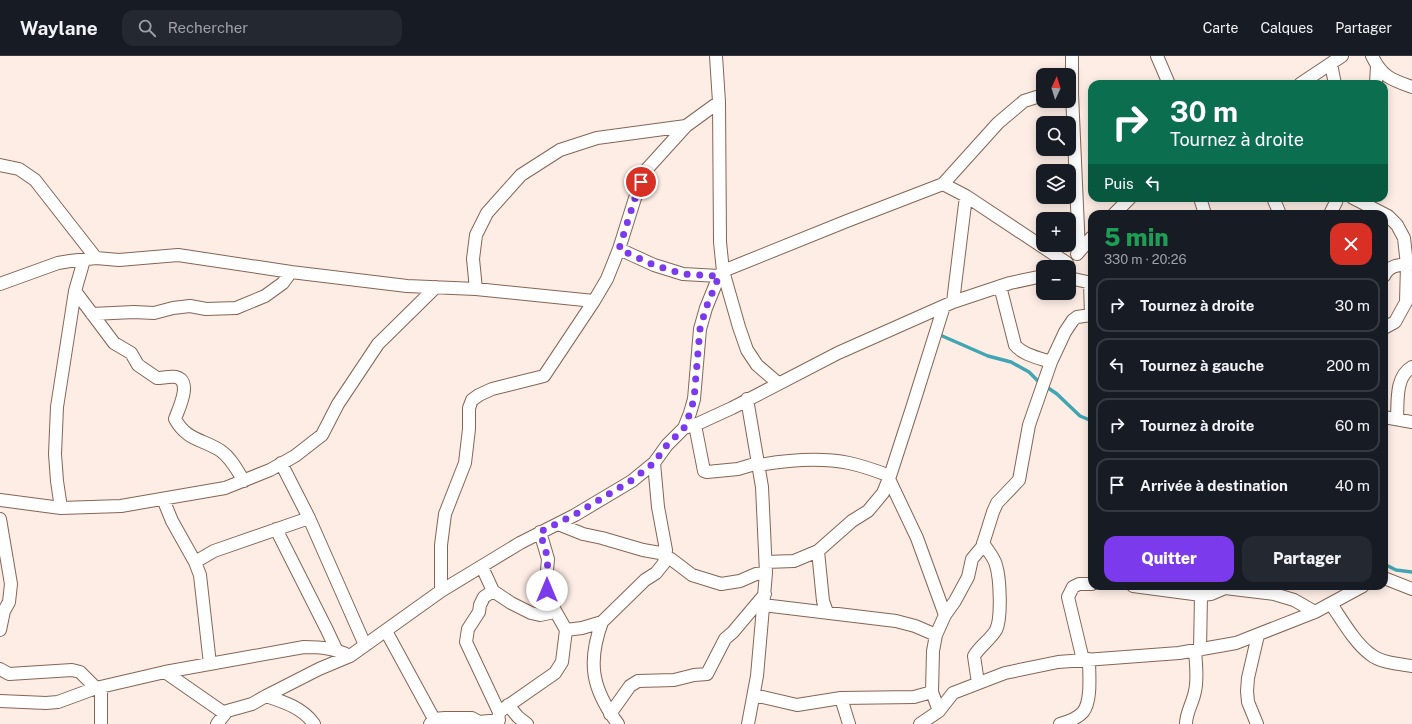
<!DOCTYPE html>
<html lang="fr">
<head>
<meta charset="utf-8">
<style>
  :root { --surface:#171b24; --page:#242831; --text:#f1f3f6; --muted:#9ea1a6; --line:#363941; --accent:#7c3aed }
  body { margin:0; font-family:"Public Sans",sans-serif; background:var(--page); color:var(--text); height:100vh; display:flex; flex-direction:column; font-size:15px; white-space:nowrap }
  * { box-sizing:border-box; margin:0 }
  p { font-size:13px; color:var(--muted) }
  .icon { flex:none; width:22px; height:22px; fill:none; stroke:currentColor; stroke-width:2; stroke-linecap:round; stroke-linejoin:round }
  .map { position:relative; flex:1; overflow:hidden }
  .panel { position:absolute; left:1088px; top:154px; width:300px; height:380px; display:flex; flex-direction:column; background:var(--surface); border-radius:12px; box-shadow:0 2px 10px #0003 }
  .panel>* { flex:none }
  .top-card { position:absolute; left:1088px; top:24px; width:300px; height:122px; border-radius:12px; box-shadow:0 2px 10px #0003; background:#0b6e4f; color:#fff; overflow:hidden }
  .needle { width:26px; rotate:4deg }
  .controls { position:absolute; left:1036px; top:12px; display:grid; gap:8px }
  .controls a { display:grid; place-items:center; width:40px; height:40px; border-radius:8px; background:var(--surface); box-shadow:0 2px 10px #0003; font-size:20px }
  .pin { position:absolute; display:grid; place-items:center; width:34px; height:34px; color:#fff; margin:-17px; border:2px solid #fff; border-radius:50%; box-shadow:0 1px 4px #0007 }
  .me { position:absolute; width:44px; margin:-22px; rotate:0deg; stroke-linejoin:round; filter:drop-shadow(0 0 3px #0008) }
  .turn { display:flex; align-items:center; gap:14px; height:84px; padding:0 16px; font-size:18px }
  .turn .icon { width:52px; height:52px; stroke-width:2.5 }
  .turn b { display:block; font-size:28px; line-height:34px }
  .then { display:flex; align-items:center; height:38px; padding:0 16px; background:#0003; gap:8px; font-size:15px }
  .round { display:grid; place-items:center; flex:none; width:42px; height:42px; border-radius:12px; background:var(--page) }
  .summary { display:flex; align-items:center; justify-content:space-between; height:68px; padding:0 16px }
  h1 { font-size:24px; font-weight:800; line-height:30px; color:#1e9e55 }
  .button { display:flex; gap:8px; margin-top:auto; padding:8px 16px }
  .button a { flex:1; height:46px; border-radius:12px; background:var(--accent); color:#fff; font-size:16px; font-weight:800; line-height:46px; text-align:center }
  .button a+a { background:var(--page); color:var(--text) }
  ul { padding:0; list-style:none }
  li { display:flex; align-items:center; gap:12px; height:54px; margin:0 8px 6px; padding:0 8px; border:2px solid var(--line); border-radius:12px }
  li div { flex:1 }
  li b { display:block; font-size:15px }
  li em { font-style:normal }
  header { display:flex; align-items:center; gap:24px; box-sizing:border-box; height:56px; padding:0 20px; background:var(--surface); border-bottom:1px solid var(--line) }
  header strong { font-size:19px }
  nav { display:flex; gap:22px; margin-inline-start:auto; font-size:14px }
  .search { width:280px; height:36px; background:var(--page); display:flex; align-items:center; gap:10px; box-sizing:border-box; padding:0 14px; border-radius:12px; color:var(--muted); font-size:15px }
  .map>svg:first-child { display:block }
</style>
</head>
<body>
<header>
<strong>Waylane</strong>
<div class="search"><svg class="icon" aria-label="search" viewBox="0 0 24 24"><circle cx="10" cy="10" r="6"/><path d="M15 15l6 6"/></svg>Rechercher</div>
<nav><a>Carte</a><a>Calques</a><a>Partager</a></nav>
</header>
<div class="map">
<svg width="1412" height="668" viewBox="0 0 1412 668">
  <rect width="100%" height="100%" fill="#fdede5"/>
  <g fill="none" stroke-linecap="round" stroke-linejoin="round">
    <path stroke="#41a5b4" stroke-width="3.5" d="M940,279L988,300L1011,306L1029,316L1038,325L1057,338L1080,360L1092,365
      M1384,508L1396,514L1412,516"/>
    <defs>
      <path id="minor" d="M716,0L719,46L720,186L723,215L739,271L747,294L757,309L778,327
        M1072,0V38L1079,195
        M1157,0L1169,28
        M1372,0C1382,21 1392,24 1412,31
        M1331,8L1335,28
        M1300,28L1342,0
        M1376,28L1377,9
        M0,109L19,113L35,124L96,202
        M943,128L966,140L1067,207
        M1200,142L1205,158
        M1273,142L1280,158
        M1353,142L1388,160L1397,169L1404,182L1407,209L1406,246L1395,266L1384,272
        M1114,158L1130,142
        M1330,158L1336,146L1337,142
        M619,193L654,209L683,218L719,220
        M1077,198L1092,181
        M1384,220C1390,208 1400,209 1412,208
        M1069,222L1092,227
        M0,228L58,207L70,205L96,202L119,204L178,199L291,216L407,230L476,233L594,245
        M1000,230L1015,289C1023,299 1039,302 1051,306
        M476,233L473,203L476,179L487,157L521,119L560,94L597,82L686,70
        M75,235L114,287L131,297L138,309L157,322C162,322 170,320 176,321C193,325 178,354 175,363C187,385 203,383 221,395C231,402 237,414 244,425
        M953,246L1010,227L1043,220
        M92,258L134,256L154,257L173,252L190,250L206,253L236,252L265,240L283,227L291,216
        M747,343L762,431L766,517L757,620L748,668
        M1384,361L1412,366
        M1397,362C1398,345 1395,321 1412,311
        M695,369L704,415L707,416L738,413L758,407
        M684,372L690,357L694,343L700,273L706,252L719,220L723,215L847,165L943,128L998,67L1024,45L1043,39
        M281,407L309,462L365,589
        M759,409C788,404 819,401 849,407C863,410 877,415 890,420
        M889,423L917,482L945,559
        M163,443L172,465L195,506L200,519L210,608
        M0,444L61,452L121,450L225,432L270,414L295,400L322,379L338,348L378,288L436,231
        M61,452L57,425L55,398L57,351L75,235L84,204
        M0,463L11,528L9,546L4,555L0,574
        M558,468L583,478L602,482L643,494L666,498
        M276,473L326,572L336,593
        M540,476L548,503L546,526L548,542L566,574
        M818,495L823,545L827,556
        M665,502L671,503L692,519L721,528L740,525L756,518L766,517
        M195,506L214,495L309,462
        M766,506L794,505L818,495L852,465L868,455L883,437L890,420L913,349L944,250
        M482,511L493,535L511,547L531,557L540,559L555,556
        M1384,522L1412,533
        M1133,530L1201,539L1211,538L1225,532L1274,538L1294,544L1315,556
        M441,535L520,487L575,459L632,425L654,407L667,389L684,372L695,369L732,352L838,297L953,246L966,140
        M493,535L484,541L480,549L479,556L468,573L466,586L499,656
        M1331,548C1342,564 1355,587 1370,598C1381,607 1399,608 1412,610
        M763,549L896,565L915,570L936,579
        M602,566C587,607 592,633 618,668
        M386,575L434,663
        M1200,594L1201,539
        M1083,604L1068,541L1073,531L1079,528H1092
        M0,613L9,618L72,614L80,616L96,632
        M165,616L224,657
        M978,627L974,600C980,590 990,584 996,574C1002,562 1000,522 996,509C994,501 987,494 983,487
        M754,639L797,649L841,642L914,641L932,636
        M266,640C284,646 303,652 314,668
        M841,642L849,668
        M0,645L46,647L58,646L96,632L165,616L304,591C323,591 333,592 350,600
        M508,649L518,661L527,668
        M939,655L932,636L933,595L936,579L945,559L955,545L968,521L972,503L982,491L993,456L997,447L1019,424L1029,369L1051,306L1065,276L1073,264L1077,261L1091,259L1090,227
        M610,658L630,630L638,625L674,624L694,619L707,618L725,583L733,576L765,538
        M101,668V632
        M217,668L227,655L252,648L266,640L319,613L350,600L441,535V489L445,458L465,407L469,373V352L472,344L479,339L492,333L544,320L594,245L607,223L619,193L636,139L647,113L686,70L719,46
        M430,668L434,663L445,662H472L479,666L499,664
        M498,668L499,656L555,617L562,606L566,574L582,572L602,566L645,524L656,517L664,507L666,494L658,451L654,407
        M920,668L939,655L953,637L1005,617L1058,606L1179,597L1236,587L1315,556L1363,530
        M1060,668C1067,666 1078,662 1083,656C1092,645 1089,618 1089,603
        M1186,668C1186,656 1193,647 1195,635C1198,622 1196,608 1195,595
        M1257,668L1248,646L1247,635L1248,622L1258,579"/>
    </defs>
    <use href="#minor" stroke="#856554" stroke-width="14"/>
    <use href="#minor" stroke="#fff" stroke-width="12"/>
  </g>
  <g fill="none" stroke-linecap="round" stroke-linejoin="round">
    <path stroke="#7c3aed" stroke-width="7" stroke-dasharray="0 12.6" d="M547,534L546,526L548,503L540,476L574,459L632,424L654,407L666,390L684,372L690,357L694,343L700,273L706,252L719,220L683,218L654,209L619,193L636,139L641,126"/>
  </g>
</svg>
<div class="controls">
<a><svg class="needle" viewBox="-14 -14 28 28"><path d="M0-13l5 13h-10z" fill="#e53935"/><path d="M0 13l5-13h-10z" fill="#9ea1a6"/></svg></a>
<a><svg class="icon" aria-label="search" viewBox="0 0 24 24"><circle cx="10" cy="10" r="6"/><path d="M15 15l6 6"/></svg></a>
<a><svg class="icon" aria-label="layers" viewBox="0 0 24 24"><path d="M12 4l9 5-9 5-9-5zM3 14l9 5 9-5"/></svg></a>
<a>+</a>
<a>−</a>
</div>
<div class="pin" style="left:641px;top:126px;background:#d93025"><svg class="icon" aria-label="arrive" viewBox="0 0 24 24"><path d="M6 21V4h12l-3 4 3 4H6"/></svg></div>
<svg class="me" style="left:547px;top:534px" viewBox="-20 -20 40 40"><circle r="19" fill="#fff"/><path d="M0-13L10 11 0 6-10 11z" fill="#7c3aed"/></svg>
<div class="top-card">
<div class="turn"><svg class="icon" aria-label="right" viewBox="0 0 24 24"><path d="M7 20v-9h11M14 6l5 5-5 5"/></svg><div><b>30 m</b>Tournez à droite</div></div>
<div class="then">Puis<svg class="icon" aria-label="left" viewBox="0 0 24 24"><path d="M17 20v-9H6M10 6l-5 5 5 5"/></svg></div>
</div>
<section class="panel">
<div class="summary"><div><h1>5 min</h1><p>330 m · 20:26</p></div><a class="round" style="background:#d93025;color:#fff"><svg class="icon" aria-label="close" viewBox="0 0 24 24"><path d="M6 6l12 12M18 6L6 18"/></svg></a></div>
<ul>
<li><svg class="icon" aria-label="right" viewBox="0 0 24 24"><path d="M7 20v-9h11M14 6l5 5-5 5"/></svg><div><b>Tournez à droite</b></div><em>30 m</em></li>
<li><svg class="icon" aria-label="left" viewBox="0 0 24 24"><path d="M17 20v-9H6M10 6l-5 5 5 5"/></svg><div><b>Tournez à gauche</b></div><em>200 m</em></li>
<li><svg class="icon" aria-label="right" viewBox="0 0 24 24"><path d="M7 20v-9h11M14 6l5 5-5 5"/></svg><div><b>Tournez à droite</b></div><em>60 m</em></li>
<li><svg class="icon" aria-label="arrive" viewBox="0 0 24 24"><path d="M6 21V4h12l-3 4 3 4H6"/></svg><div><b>Arrivée à destination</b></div><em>40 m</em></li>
</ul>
<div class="button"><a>Quitter</a><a>Partager</a></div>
</section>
</div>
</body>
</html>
